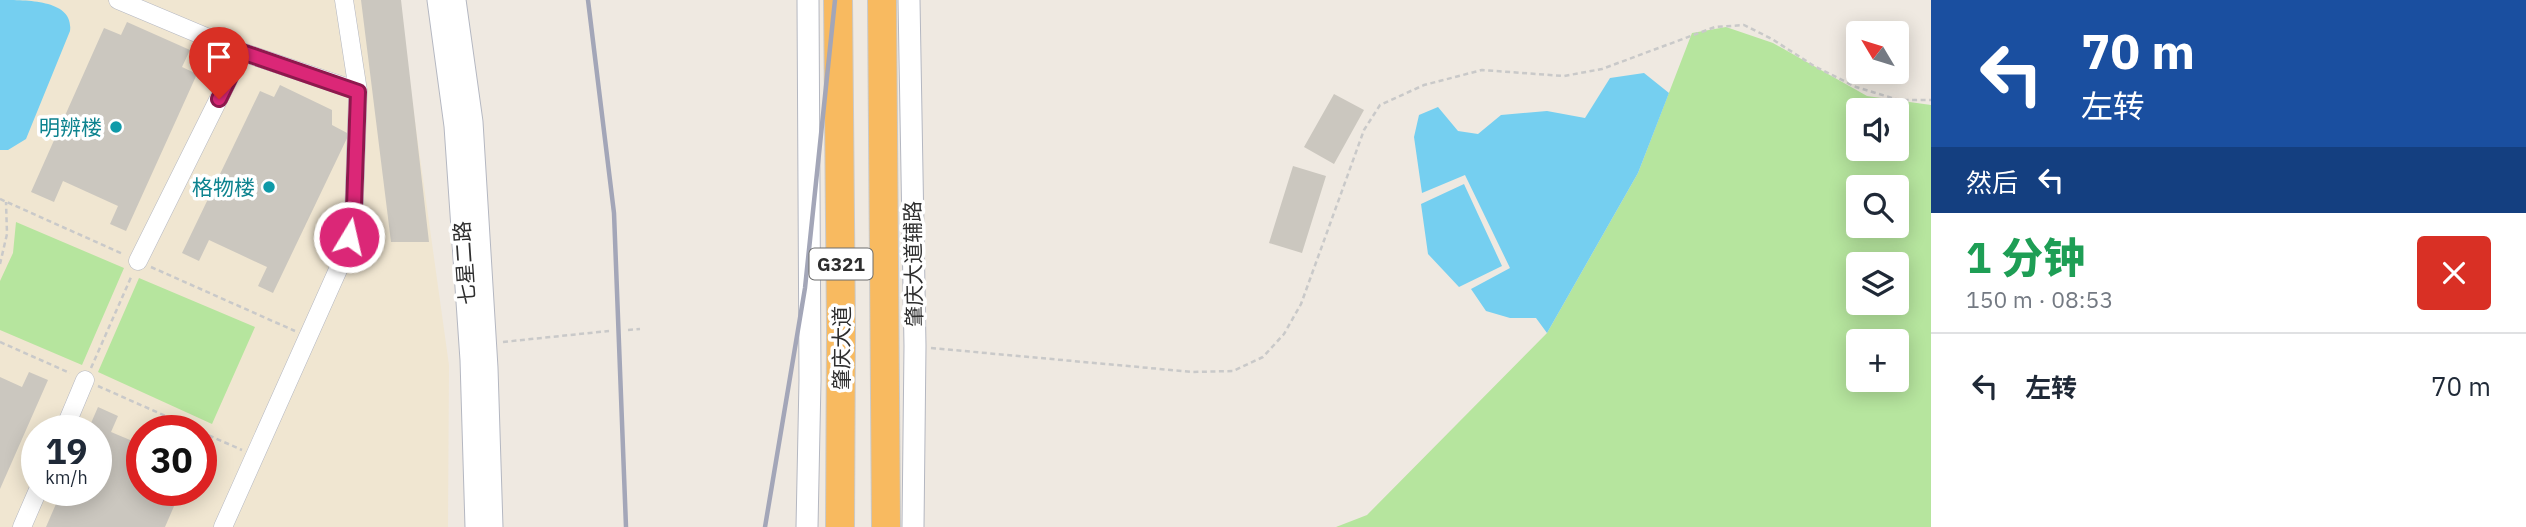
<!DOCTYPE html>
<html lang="zh">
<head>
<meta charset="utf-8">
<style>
  :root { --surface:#fff; --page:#f2f2f3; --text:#1f2937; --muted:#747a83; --line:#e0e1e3 }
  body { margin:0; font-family:"IBM Plex Sans","Noto Sans SC",sans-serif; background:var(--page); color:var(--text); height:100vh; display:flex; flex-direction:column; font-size:26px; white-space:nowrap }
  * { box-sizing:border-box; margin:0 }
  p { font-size:23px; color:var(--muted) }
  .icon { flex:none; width:38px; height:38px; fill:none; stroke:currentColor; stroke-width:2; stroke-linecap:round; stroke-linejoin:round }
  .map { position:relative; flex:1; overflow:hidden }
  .panel { display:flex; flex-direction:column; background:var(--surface); width:595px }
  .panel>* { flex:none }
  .top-card { background:#1a4fa0; color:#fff; overflow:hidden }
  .needle { width:46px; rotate:308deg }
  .fabs { position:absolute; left:1846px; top:21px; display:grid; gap:14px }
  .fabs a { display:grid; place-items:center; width:63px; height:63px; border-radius:7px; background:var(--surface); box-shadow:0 4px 18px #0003; font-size:35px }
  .speed { position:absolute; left:21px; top:415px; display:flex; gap:14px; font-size:35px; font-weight:700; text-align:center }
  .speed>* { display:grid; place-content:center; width:91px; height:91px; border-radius:50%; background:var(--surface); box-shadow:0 4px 18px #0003; line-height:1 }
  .speed small { font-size:18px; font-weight:400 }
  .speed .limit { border:10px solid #d22; background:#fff; color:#111 }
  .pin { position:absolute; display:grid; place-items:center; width:60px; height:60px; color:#fff; margin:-72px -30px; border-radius:50% 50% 50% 0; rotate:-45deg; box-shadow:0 0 7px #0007 }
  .pin .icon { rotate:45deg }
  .me { position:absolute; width:77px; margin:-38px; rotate:9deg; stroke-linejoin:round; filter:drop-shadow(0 0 5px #0008) }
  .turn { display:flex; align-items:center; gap:24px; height:147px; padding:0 35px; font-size:32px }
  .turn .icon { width:91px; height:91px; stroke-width:2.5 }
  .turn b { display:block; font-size:49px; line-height:60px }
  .then { display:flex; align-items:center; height:66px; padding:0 35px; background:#0003; gap:14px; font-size:26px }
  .round { display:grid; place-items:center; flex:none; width:74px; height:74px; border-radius:7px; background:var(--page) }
  .head { display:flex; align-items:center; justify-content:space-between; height:119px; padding:0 35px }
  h1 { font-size:42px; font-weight:800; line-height:52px; color:#1e9e55 }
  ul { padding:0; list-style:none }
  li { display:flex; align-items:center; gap:21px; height:105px; padding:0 35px; border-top:2px solid var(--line) }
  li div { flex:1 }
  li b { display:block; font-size:26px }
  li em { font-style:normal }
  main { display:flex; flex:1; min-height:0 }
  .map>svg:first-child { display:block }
</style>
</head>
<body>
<main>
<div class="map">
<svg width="1931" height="527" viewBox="0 0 1931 527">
  <rect width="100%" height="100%" fill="#efe9e1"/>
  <path fill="#f0e6d1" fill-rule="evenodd" d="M0,0H398L449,365L448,527H0ZM37,430H96V490H37ZM142,430H201V490H142Z"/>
  <path fill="#b6e59e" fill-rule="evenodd" d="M1726,27L1773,43L1867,96L1931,105V527H1336L1367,515L1547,333L1638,173L1692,33ZM1858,110H1897V149H1858ZM1858,187H1897V226H1858ZM1858,264H1897V303H1858ZM1858,341H1897V380H1858Z
    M16,222L124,268L82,365L0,330V281L13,253Z
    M139,278L255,327L212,424L98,372Z"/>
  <path fill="#75cff0" d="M0,0C29,0 74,0 70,31L26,139L8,150H0Z
    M1644,73L1669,93L1638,173L1547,333L1536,318H1510L1486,311L1471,289L1510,268L1465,175L1422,193L1414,137L1419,115L1438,107L1458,131L1478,134L1501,115L1547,111L1585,118L1610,78Z
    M1464,184L1502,266L1459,287L1428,254L1421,204Z"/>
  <path fill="#cbc7bf" d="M361,0H401L429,242H391Z
    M127,22L190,50L182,67L197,74L126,231L110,224L118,206L63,181L54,202L31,192L104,28L121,35Z
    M280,85L332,110V125L349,134L273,293L258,286L267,267L209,240L199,261L182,253L260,91L274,97Z
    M1334,94L1364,110L1334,164L1304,147Z
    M1293,166L1326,176L1302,253L1269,243Z
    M29,372L48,380L0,489V377L22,387Z
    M98,407L118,416L111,432L142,445V490H181L165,527H46L62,490H96V430H88Z"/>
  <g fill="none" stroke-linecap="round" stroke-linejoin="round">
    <defs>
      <path id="minor" d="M118,0L242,52L358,91
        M138,261L242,52
        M64,430L85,380
        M22,527L38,490
        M223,527L341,263L354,207L358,91L344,0"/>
      <path id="tertiary" d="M438,0L455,126L471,360L476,527
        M455,0L472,122L487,368L492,527
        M909,0L915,346L913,527
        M807,527L810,380L808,0"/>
      <path id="trunk" d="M838,0L841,329L840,527
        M882,0L886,527"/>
    </defs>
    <use href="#minor" stroke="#b4b7c1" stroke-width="19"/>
    <use href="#tertiary" stroke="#b4b7c1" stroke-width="23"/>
    <use href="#trunk" stroke="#c9c9c9" stroke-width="30"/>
    <path stroke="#c9c9c9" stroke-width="2.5" stroke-dasharray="5 3.5" stroke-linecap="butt" d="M0,199L123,254
      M0,264L7,234L6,202
      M151,267L295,331
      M628,330L640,329
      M0,342L70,373
      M503,342L609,331
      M931,348L1193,372L1233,371L1263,357L1284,334L1301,304L1364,130L1380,105L1424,85L1482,70L1564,76L1602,69L1715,27L1744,25L1772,39L1814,66L1856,87L1899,100H1931
      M91,368L132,275
      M98,386L197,430
      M201,432L242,450"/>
    <use href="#minor" stroke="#fff" stroke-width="18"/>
    <use href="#tertiary" stroke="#fff" stroke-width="21"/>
    <use href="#trunk" stroke="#f8ba60" stroke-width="28"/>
    <path stroke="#a3a6b8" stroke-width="4.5" d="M588,0L614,213L626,527
      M765,527L805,288L835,0"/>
  </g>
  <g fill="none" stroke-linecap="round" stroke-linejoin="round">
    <defs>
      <path id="route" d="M219,99L242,52L358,92L354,207L349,237"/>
    </defs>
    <use href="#route" stroke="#8e194d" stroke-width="18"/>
    <use href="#route" stroke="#db2777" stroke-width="12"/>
  </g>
  <g fill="#0f9aa8" stroke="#fff" stroke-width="2.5">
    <circle cx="116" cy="127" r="7"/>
    <circle cx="269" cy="187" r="7"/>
  </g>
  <g text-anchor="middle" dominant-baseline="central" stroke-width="7" stroke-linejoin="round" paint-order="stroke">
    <rect fill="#fff" stroke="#6d6d6d" stroke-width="2" x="809.5" y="248.5" width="63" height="31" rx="5"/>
    <g font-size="19" font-weight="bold" fill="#2e2e2e">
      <text x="841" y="264">G321</text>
    </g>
    <g font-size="21" fill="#0d838f" stroke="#fff" text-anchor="end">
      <text x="102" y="127">明辨楼</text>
      <text x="255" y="187">格物楼</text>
    </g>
    <g font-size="21" fill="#2e2e2e" stroke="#fff">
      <text transform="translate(464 263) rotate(-94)">七星二路</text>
      <text transform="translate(913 264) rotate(-91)">肇庆大道辅路</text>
      <text transform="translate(841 348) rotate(-90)">肇庆大道</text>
    </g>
  </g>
</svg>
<div class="fabs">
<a><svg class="needle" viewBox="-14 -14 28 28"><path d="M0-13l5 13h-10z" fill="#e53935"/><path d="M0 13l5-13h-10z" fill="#747a83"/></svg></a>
<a><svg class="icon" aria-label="sound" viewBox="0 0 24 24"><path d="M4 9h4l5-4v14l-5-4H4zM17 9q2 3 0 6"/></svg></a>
<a><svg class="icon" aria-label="search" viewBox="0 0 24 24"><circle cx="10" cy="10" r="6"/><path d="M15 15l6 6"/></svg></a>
<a><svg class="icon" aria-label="layers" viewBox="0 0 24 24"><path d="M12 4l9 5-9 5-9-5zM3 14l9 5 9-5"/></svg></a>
<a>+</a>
</div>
<div class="speed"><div>19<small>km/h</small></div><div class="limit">30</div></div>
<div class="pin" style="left:219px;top:99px;background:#d93025"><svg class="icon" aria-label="arrive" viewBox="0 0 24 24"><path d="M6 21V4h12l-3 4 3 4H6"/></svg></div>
<svg class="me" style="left:349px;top:237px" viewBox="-20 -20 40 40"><circle r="17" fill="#db2777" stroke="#fff" stroke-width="3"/><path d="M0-11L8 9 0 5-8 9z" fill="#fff"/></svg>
</div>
<section class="panel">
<div class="top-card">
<div class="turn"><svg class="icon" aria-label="left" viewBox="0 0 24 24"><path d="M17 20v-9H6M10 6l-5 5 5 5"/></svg><div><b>70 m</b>左转</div></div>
<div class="then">然后<svg class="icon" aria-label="left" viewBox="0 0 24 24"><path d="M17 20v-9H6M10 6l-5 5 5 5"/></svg></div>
</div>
<div class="head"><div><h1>1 分钟</h1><p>150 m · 08:53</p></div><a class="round" style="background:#d93025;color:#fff"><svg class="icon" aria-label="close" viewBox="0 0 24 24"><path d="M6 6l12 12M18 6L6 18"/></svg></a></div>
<ul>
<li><svg class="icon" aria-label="left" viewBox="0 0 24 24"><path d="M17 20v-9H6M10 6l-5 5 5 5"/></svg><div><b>左转</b></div><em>70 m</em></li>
</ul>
</section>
</main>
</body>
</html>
